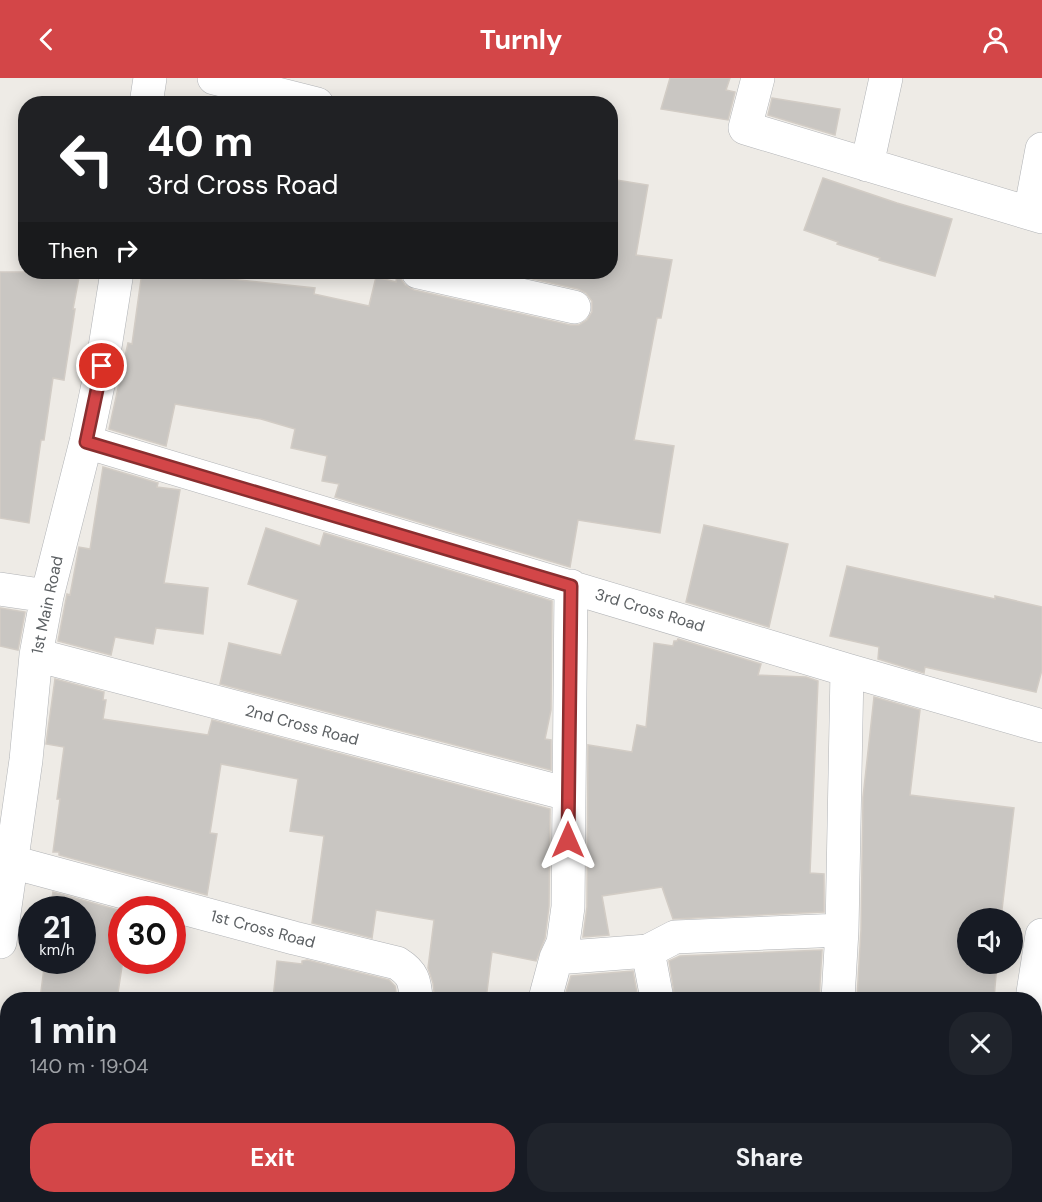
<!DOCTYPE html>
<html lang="en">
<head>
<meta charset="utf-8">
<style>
  :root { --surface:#171b24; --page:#20242c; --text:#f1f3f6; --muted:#9ea1a6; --accent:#d34648 }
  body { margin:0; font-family:"DM Sans",sans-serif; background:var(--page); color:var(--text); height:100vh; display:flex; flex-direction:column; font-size:22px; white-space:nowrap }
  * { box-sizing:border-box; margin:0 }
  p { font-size:20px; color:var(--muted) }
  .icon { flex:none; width:33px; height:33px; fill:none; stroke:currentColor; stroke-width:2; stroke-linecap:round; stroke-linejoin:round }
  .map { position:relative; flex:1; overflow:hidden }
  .details { position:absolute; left:0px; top:914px; width:1042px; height:212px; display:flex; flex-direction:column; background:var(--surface); border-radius:24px 24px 0 0; box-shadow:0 3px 15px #0003 }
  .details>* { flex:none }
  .guide { position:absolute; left:18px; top:18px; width:600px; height:183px; border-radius:24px; box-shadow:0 3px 15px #0003; background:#202124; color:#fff; overflow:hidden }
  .buttons { position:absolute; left:957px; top:830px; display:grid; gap:12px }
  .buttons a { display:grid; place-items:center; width:66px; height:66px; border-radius:50%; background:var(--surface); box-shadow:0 3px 15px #0003; font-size:30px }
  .speed { position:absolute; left:18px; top:818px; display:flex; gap:12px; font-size:30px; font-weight:700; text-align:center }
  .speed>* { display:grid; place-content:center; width:78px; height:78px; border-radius:50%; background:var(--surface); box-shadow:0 3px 15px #0003; line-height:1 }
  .speed small { font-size:15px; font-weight:400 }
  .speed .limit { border:9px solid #d22; background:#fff; color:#111 }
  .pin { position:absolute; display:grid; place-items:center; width:51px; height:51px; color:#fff; margin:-26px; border:3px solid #fff; border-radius:50%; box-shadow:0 2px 6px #0007 }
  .me { position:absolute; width:66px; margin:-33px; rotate:0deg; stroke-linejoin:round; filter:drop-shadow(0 0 4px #0008) }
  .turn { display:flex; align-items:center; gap:21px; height:126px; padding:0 30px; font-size:27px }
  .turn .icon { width:78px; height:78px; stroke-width:2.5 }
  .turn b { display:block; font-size:42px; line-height:51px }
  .then { display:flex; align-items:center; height:57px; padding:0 30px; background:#0003; gap:12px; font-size:22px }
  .round { display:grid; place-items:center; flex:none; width:63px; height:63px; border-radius:24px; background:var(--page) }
  .head { display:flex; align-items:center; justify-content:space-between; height:102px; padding:0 30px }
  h1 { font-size:36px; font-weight:700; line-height:45px }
  .action { display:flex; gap:12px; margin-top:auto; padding:12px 30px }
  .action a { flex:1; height:69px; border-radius:24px; background:var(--accent); color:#fff; font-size:24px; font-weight:700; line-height:69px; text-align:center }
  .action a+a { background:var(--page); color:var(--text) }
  header { display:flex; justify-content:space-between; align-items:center; height:78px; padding:0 30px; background:var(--accent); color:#fff; font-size:27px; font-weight:700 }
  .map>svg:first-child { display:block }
</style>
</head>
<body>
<header><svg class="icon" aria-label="back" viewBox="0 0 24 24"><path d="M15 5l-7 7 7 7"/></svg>Turnly<svg class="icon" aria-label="person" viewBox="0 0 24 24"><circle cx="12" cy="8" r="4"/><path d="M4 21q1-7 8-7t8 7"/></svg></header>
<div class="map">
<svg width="1042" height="1124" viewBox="0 0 1042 1124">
  <rect width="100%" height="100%" fill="#eeebe6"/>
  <path fill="#c9c6c2" stroke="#d2ccc5" stroke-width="1.5" d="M670,0H730L726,12L735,14L728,42L661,31Z
    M772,20L840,31L835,57L768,37Z
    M823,100L897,125L952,141L935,198L879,182L880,180L837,166L838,164L804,152Z
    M610,101L648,107L636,177L672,182L661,240H657L634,362L674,368L660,455L578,442L570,489L335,419L339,406L322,403L327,378L291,370L295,351L261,341L175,326L166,368L109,351L128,265L132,266L142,194L201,201L202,198L315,210L314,216L369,228L376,199L396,204L397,194H400V200L405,207L414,212L570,247H579L587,242L592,234V223L586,215L578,211L501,194H610Z
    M0,194H80L73,231H75L64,302L53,300L44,362H41L29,445L0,440Z
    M103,389L158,405L157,409L180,412L164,505L208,510L203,556L156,550L153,566L115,559L111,577L58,563L67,516L70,517L79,469L90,471Z
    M704,447L788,466L769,549L686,524Z
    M266,450L320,468L324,455L552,523L551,632L545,661L551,662V692L220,606L229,565L281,577L298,522L248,506Z
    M847,488L995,521V518L1042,529V592L1036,614L925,589L924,595L878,581L879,569L830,558Z
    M0,530L25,534L18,572L0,568Z
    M678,561L761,586L758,597L806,599L818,603L810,795L824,796V834L673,841L662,809L602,818L609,857L583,859L587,829L588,667L632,674L637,647L646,649L654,565L673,568L674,563H677Z
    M55,601L104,614L103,622H106L103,641L208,657L212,642L550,731L549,828L545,860L536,883L492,874L486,921H435L433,905L428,890L434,842L376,832L372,860L312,845L324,758L290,753L298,701L221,686L210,755L217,756L207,817L59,777V774H53L60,721H57L64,669L46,666Z
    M874,619L920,632L910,717L1014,730L1001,840H968V885H997L994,921H857L861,852L863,719Z
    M53,814L122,833V882H123L117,921H40L44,890L41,889L42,882H82V831H50Z
    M822,872L819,921H675L669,883L680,878Z
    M307,882L389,902L395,908L397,921H273L277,883L302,886V883Z
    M633,893L638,921H564L571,898Z"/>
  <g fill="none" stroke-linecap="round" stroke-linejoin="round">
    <defs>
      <path id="minor" d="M214,0L317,26
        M758,0L745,50L1042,139
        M146,26L150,0
        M867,87L886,0
        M1030,135L1042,71
        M418,194L574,229
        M86,364L847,592L1042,648
        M0,511L47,518
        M36,577L568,716
        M12,784L294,860L397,885C413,895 415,903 416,921
        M0,864L26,682L36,577L47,518L86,364L102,288L117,194
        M556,880L648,873
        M545,921L556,880L563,865L568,829L571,508
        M657,921L648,873L675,859L842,852
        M838,921L842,852L847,592
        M1032,921L1042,857
        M694,1118L695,1124
        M829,1118L830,1124
        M420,1124L422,1118"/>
    </defs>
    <use href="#minor" stroke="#b1b3b6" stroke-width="34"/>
    <use href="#minor" stroke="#fff" stroke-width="33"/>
  </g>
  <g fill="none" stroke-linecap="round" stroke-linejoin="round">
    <defs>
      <path id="route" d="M102,288L86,364L571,508L568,762"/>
    </defs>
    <use href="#route" stroke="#892e2f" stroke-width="15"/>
    <use href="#route" stroke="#d34648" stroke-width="10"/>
  </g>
  <g text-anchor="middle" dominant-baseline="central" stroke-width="6" stroke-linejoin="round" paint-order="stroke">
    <g font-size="16" fill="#5d6164" stroke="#fff">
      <text transform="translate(47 527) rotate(-78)">1st Main Road</text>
      <text transform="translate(650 532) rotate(17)">3rd Cross Road</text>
      <text transform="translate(302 647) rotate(15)">2nd Cross Road</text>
      <text transform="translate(263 851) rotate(15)">1st Cross Road</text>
    </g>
  </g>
</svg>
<div class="buttons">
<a><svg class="icon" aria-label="sound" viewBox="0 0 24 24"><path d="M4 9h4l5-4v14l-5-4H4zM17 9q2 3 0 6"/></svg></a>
</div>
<div class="speed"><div>21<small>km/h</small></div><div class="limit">30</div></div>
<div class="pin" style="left:102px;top:288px;background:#d93025"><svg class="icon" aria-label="arrive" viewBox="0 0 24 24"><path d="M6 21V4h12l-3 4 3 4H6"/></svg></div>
<svg class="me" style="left:568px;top:762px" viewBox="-20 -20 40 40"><path d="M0-17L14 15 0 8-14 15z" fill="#d34648" stroke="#fff" stroke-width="4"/></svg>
<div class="guide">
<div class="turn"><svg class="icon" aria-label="left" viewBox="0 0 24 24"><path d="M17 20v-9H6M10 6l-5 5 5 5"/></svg><div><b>40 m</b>3rd Cross Road</div></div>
<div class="then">Then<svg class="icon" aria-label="right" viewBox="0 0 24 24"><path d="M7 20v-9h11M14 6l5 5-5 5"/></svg></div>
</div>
<section class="details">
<div class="head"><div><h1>1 min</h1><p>140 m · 19:04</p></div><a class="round"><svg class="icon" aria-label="close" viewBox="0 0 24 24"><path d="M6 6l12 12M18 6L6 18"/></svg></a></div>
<div class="action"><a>Exit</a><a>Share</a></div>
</section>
</div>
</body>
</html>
